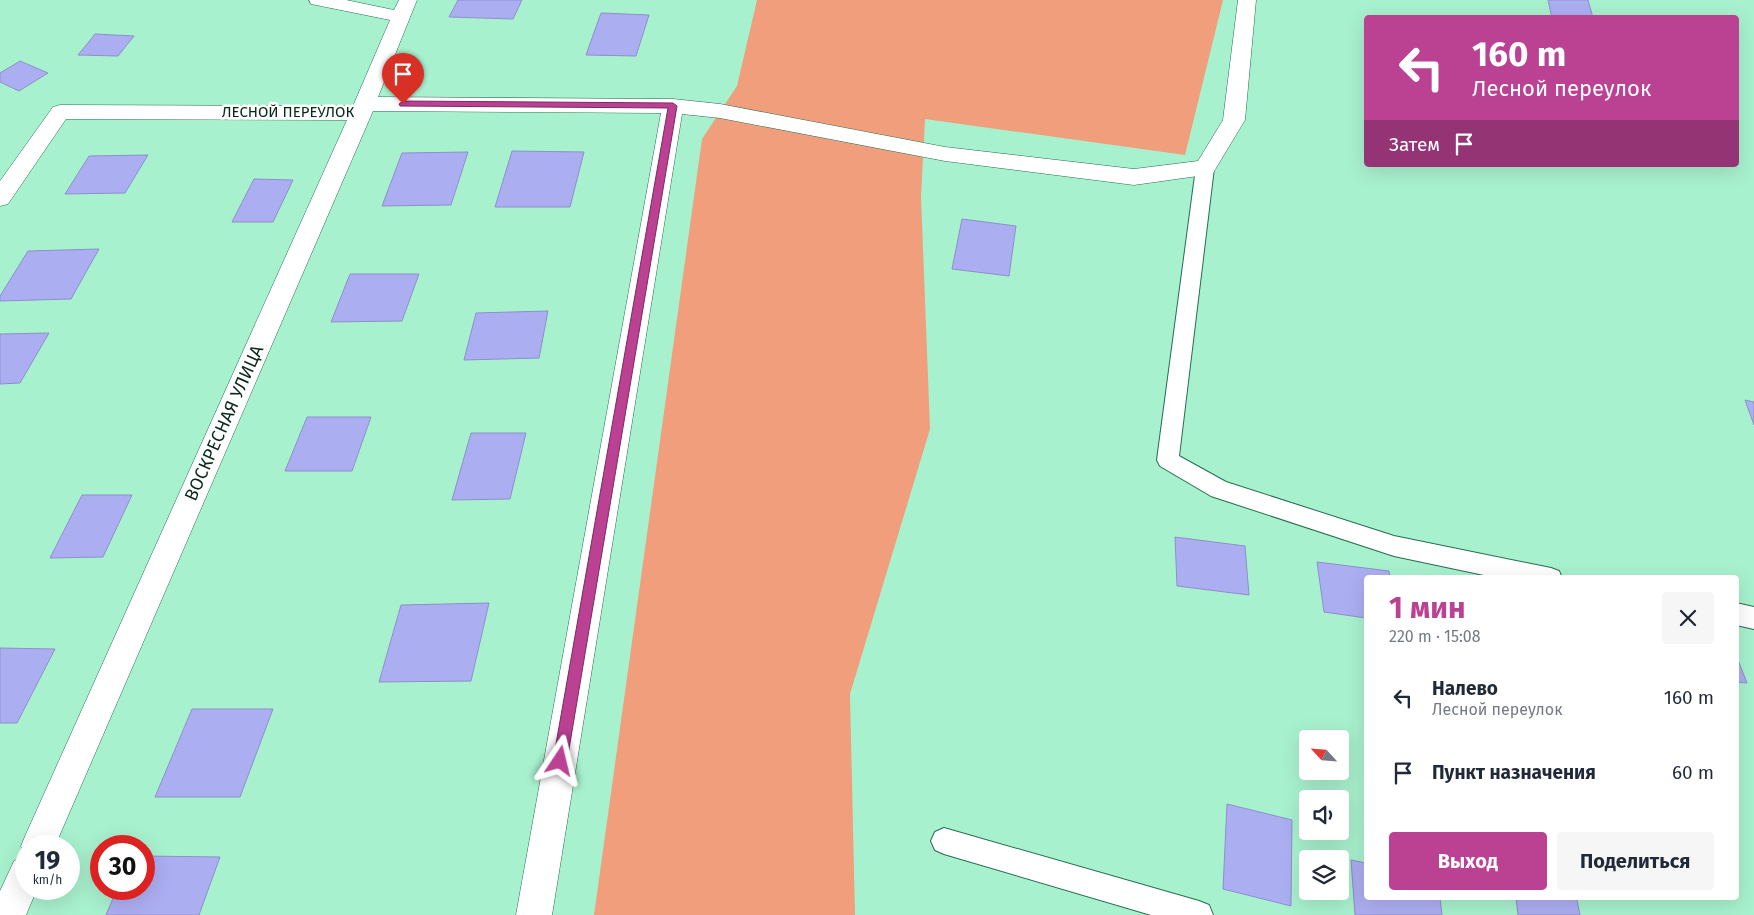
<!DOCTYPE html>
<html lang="ru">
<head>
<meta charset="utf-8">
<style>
  :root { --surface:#fff; --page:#f6f6f7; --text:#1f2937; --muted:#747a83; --accent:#bb4193 }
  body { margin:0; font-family:"Fira Sans",sans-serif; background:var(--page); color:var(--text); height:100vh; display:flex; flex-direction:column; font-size:19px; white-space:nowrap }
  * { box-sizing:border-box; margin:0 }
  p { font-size:16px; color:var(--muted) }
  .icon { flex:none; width:28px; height:28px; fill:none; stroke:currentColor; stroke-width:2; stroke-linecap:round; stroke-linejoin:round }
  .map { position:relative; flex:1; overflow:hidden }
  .panel { position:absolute; left:1364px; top:575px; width:375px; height:325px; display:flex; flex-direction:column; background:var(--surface); border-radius:5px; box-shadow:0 5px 20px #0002 }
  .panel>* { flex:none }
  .top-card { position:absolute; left:1364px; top:15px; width:375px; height:152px; border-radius:5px; box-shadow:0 5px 20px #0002; background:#bb4193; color:#fff; overflow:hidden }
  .needle { width:32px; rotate:296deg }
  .tools { position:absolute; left:1299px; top:730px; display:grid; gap:10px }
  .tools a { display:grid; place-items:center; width:50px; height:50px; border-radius:5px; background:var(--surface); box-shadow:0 5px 20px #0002; font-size:25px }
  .speed { position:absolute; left:15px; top:835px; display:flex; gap:10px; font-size:25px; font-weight:700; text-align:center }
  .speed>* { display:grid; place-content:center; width:65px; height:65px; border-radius:50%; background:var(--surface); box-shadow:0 5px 20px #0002; line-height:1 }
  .speed small { font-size:12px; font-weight:400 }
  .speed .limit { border:8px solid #d22; background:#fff; color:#111 }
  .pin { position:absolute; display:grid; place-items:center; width:42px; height:42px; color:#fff; margin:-51px -21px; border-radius:50% 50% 50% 0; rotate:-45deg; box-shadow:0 0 5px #0007 }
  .pin .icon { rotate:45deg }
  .me { position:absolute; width:55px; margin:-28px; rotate:10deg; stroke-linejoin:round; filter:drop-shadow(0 0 4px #0008) }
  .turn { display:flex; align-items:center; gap:18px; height:105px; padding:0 25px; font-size:22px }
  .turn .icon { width:65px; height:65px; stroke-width:2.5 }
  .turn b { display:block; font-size:35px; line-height:42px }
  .then { display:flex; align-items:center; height:48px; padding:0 25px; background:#0003; gap:10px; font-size:19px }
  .round { display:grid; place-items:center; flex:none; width:52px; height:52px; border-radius:5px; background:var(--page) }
  .overview { display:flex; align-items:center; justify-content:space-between; height:85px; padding:0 25px }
  h1 { font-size:30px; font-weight:700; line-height:38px; color:var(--accent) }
  .cta { display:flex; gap:10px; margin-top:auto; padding:10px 25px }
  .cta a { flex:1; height:58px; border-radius:5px; background:var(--accent); color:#fff; font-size:20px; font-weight:700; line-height:58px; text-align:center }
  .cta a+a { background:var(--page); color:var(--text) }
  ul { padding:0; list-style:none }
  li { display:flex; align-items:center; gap:15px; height:75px; padding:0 25px }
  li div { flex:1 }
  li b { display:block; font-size:19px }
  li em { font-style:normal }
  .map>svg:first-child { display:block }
</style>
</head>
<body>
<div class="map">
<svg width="1754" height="915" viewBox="0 0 1754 915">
  <rect width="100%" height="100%" fill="#a8f1ce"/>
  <path fill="#f09e7c" d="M757,0H1223L1185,155L925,119L921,197L930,429L850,694L855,915H594L702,139L737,86Z"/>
  <path fill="#acaef2" stroke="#8e8fca" d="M458,0H522L513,19L449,17Z
    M1548,0H1588L1593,18H1552Z
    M601,13L649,15L636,56L586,55Z
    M95,34L134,36L118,56L78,55Z
    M20,61L48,73L19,91L0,82V73Z
    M512,151L584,152L570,207H495Z
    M468,152L451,205L382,206L402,153Z
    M148,155L125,193L65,194L89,156Z
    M254,179L293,180L273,222H232Z
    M962,219L1016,226L1009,276L952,269Z
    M99,249L71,299L0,301V296L28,251Z
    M350,274H419L402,321L331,322Z
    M548,311L539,358L464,360L476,313Z
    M49,333L20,383L0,384V334Z
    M1745,400L1754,402V425Z
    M307,417H371L352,471H285Z
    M471,433H526L510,499L452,500Z
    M82,495H132L103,557L50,558Z
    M1175,537L1245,546L1249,595L1177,586Z
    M1317,562L1389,571L1390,578H1366V618L1324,612Z
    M489,603L471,681L379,682L401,605Z
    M0,648L55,649L17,723H0Z
    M1736,655L1747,683L1736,682Z
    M192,709H273L240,797H155Z
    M1227,804L1292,820L1291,906L1223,889Z
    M144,856L220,857L199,915H106L117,889H144Z
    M1351,860L1366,863V898H1440L1442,915H1355Z
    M1516,898H1565L1577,900L1580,915H1518Z"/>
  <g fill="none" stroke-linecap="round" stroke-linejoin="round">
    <defs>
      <path id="service" d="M1205,162L1211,164L1214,168L1179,456L1226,482L1394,536L1551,568L1559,571L1562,578H1498L1394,556L1211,496L1160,466L1157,460L1196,168L1199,164Z
        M1736,603L1754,607V629L1736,625Z
        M944,828L1199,901L1209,905L1213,915H1151L944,854L935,850L931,841L935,832Z"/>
      <path id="minor" d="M309,0H346L394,10L399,0H417L378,97L673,99L720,104L945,147L1134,169L1198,161L1223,120L1238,0H1256L1245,120L1213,173L1205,175L1134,185L945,161L720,118L682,114L552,915H516L661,113L373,111L55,846H26V889H37L26,915H0V891L14,861L25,856L21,846L26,834L347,120L66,119L8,204L0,206V181L53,107L60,105L353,106L390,20L311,4Z"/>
    </defs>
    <use href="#service" stroke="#246e51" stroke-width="2"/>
    <use href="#minor" stroke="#246e51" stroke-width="1"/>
    <use href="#service" fill="#fff" fill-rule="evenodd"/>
    <use href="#minor" fill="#fff" fill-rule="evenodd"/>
  </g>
  <path fill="#bb4193" stroke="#7a2a60" d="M403,101L673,103L677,106L567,761L565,766L560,768L555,766L553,761L668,108L400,106L399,104Z"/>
  <g text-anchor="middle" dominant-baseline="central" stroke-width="5" stroke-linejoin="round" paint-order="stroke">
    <g font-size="15" fill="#09281b" stroke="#fff">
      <text x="288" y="112">ЛЕСНОЙ ПЕРЕУЛОК</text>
    </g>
    <g font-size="18" fill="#09281b" stroke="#fff">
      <text transform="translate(224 423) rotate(-66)">ВОСКРЕСНАЯ УЛИЦА</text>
    </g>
  </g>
</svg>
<div class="tools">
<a><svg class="needle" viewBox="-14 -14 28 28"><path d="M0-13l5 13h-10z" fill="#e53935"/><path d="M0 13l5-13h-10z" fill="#747a83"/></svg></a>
<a><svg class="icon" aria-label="sound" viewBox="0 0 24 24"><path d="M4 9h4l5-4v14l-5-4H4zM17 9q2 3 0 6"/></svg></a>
<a><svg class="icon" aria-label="layers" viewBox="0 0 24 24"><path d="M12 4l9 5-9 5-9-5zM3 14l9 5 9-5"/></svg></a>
</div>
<div class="speed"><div>19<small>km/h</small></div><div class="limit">30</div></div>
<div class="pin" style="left:403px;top:104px;background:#d93025"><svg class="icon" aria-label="arrive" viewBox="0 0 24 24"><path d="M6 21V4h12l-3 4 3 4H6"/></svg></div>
<svg class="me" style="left:560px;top:761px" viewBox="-20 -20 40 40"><path d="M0-17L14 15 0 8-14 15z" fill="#bb4193" stroke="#fff" stroke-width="4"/></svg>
<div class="top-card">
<div class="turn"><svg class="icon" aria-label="left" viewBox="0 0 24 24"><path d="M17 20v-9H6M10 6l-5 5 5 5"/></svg><div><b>160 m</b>Лесной переулок</div></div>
<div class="then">Затем<svg class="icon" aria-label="arrive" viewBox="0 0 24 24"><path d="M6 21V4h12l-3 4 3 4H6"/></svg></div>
</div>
<section class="panel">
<div class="overview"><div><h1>1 мин</h1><p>220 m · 15:08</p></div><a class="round"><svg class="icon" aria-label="close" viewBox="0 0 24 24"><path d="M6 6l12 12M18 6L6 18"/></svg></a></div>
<ul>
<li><svg class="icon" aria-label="left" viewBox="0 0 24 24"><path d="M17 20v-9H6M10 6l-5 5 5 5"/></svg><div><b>Налево</b><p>Лесной переулок</p></div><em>160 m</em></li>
<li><svg class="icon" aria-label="arrive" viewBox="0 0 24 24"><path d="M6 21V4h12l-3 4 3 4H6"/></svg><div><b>Пункт назначения</b></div><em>60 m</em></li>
</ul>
<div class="cta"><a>Выход</a><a>Поделиться</a></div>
</section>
</div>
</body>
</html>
